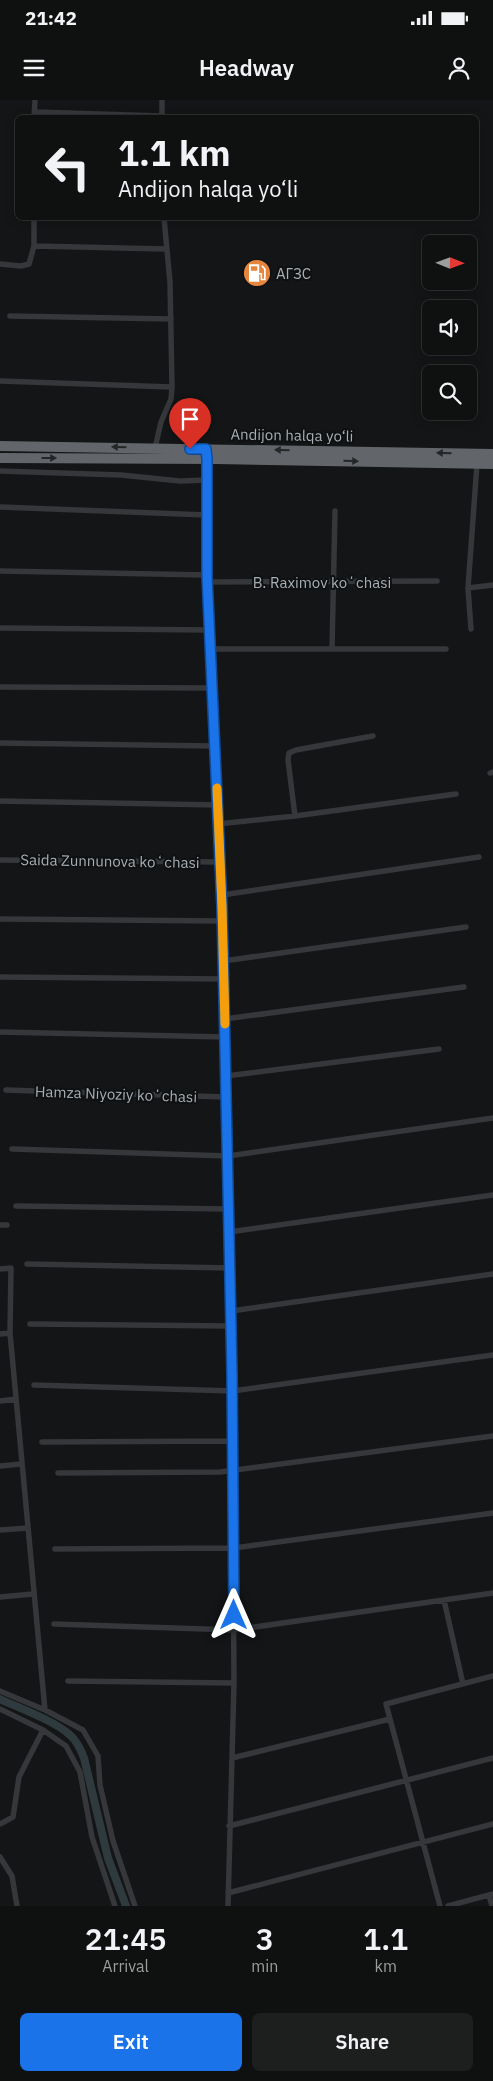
<!DOCTYPE html>
<html lang="en">
<head>
<meta charset="utf-8">
<style>
  :root { --surface:#0f1010; --page:#1d1e1e; --text:#f1f3f6; --muted:#9b9d9f; --line:#2f3030; --accent:#1a73e8 }
  body { margin:0; font-family:"IBM Plex Sans",sans-serif; background:var(--page); color:var(--text); height:100vh; display:flex; flex-direction:column; font-size:19px; white-space:nowrap }
  * { box-sizing:border-box; margin:0 }
  p { font-size:16px; color:var(--muted) }
  .icon { flex:none; width:28px; height:28px; fill:none; stroke:currentColor; stroke-width:2; stroke-linecap:round; stroke-linejoin:round }
  .map { position:relative; height:1806px; overflow:hidden }
  .side { display:flex; flex-direction:column; background:var(--surface); flex:1 }
  .side>* { flex:none }
  .hud { position:absolute; left:15px; top:15px; width:464px; height:105px; border-radius:8px; box-shadow:0 2px 12px #0003,0 0 0 1px var(--line); background:#0f1010; color:var(--text); overflow:hidden }
  .needle { width:32px; rotate:91deg }
  .controls { position:absolute; left:422px; top:135px; display:grid; gap:10px }
  .controls a { display:grid; place-items:center; width:55px; height:55px; border-radius:8px; background:var(--surface); box-shadow:0 2px 12px #0003,0 0 0 1px var(--line); font-size:25px }
  .pin { position:absolute; display:grid; place-items:center; width:42px; height:42px; color:#fff; margin:-51px -21px; border-radius:50% 50% 50% 0; rotate:-45deg; box-shadow:0 0 5px #0007 }
  .pin .icon { rotate:45deg }
  .me { position:absolute; width:55px; margin:-28px; rotate:0deg; stroke-linejoin:round; filter:drop-shadow(0 0 4px #0008) }
  .turn { display:flex; align-items:center; gap:18px; height:105px; padding:0 20px; font-size:22px }
  .turn .icon { width:65px; height:65px; stroke-width:2.5 }
  .turn b { display:block; font-size:35px; line-height:42px }
  .eta { display:flex; justify-content:space-evenly; align-items:center; height:85px; text-align:center }
  .eta b { font-size:30px; font-weight:600; line-height:35px }
  .button { display:flex; gap:10px; margin-top:auto; padding:10px 20px }
  .button a { flex:1; height:58px; border-radius:8px; background:var(--accent); color:#fff; font-size:20px; font-weight:600; line-height:58px; text-align:center }
  .button a+a { background:var(--page); color:var(--text) }
  .status { display:flex; justify-content:space-between; align-items:center; height:35px; padding:0 25px; background:var(--surface); direction:ltr }
  .status svg { height:14px; fill:currentColor }
  header { display:flex; justify-content:space-between; align-items:center; height:65px; padding:0 20px; background:var(--surface); font-size:22px; font-weight:600 }
  .map>svg:first-child { display:block }
</style>
</head>
<body>
<div class="status"><b>21:42</b><svg viewBox="0 0 49 12"><path d="M0 12V9h3v3zM5 12V6h3v6zM10 12V3h3v9zM15 12V0h3v12zM26 1h20v11H26zM47 4h2v5h-2z"/></svg></div>
<header><svg class="icon" aria-label="menu" viewBox="0 0 24 24"><path d="M4 6h16M4 12h16M4 18h16"/></svg>Headway<svg class="icon" aria-label="person" viewBox="0 0 24 24"><circle cx="12" cy="8" r="4"/><path d="M4 21q1-7 8-7t8 7"/></svg></header>
<div class="map">
<svg width="493" height="1806" viewBox="0 0 493 1806">
  <rect width="100%" height="100%" fill="#141516"/>
  <g fill="none" stroke-linecap="round" stroke-linejoin="round">
    <path stroke="#2e3a3e" stroke-width="8" d="M0,1599C19,1608 55,1621 70,1635C77,1641 81,1650 84,1658L108,1758L126,1806"/>
    <path stroke="#35373b" stroke-width="5.5" d="M35,12L162,16
      M34,18L35,0
      M162,18V0
      M34,146L166,149
      M0,164L21,166L29,164L34,146V118
      M10,216L171,219
      M0,281L172,287
      M155,348L161,322L171,299L172,287L170,182L164,118
      M207,359V475L222,807L232,1274L234,1583L228,1806
      M0,371L121,375L180,381L207,380
      M0,407L207,415
      M0,471L207,475
      M207,482L437,481
      M468,488L493,485
      M0,528L209,530
      M471,529L468,488L477,364
      M210,549H446
      M332,549L335,411
      M0,587L212,588
      M0,643L215,646
      M490,673L493,672
      M0,701L218,705
      M295,716L288,660L289,653L296,650L373,636
      M218,724L295,716L456,694
      M0,760L220,762
      M222,795L479,757
      M0,819L222,821
      M223,861L466,827
      M0,877L224,879
      M225,919L464,887
      M0,932L225,937
      M226,976L439,949
      M6,990L226,997
      M12,1049L228,1056L493,1018
      M16,1106L229,1109
      M0,1125H7
      M229,1132L493,1095
      M27,1164L230,1168
      M0,1169L11,1168L10,1233L45,1610
      M231,1211L493,1174
      M30,1224L231,1226
      M0,1234L10,1233
      M34,1285L233,1291L493,1255
      M0,1301L16,1299
      M42,1342L233,1341
      M0,1366L21,1364
      M58,1373L220,1372L493,1336
      M0,1430L28,1428
      M55,1449L234,1448L493,1413
      M0,1497L33,1494
      M444,1500L463,1584
      M54,1524L234,1530L493,1493
      M68,1581L234,1583
      M0,1591L45,1610L83,1630L98,1656L100,1685L113,1741L135,1806
      M0,1609L43,1630
      M232,1658L390,1619
      M0,1724L13,1717L19,1677L43,1630L66,1646L80,1672L92,1737L115,1806
      M229,1726L493,1658
      M0,1757L12,1776L17,1806
      M228,1793L493,1724
      M489,1795L492,1806
      M440,1806L386,1604L493,1576
      M448,1806L493,1794"/>
    <path stroke="#62666b" stroke-width="10" d="M0,346L493,354
      M0,358L216,359L493,364"/>
  </g>
  <defs><path id="oneway-solid" d="M-6-.8H1V-3.2L6.5 0L1 3.2V.8H-6Z" transform="scale(1.25)"/></defs>
  <g fill="#242628">
    <use href="#oneway-solid" transform="translate(119 347) rotate(-179)"/>
    <use href="#oneway-solid" transform="translate(282 350) rotate(-179)"/>
    <use href="#oneway-solid" transform="translate(444 353) rotate(-179)"/>
    <use href="#oneway-solid" transform="translate(49 358)"/>
    <use href="#oneway-solid" transform="translate(351 361) rotate(1)"/>
  </g>
  <g fill="none" stroke-linecap="round" stroke-linejoin="round">
    <defs>
      <path id="route" d="M190,349H206L207,359V476L222,807L232,1274L234,1515"/>
    </defs>
    <use href="#route" stroke="#114b97" stroke-width="12"/>
    <use href="#route" stroke="#1a73e8" stroke-width="9"/>
    <path stroke="#f59e0b" stroke-width="9" d="M217,688L222,807L225,924"/>
  </g>
  <defs>
    <symbol id="fuel-disc" viewBox="-11 -11 22 22"><circle r="9.5" fill="#e6863c" stroke="#0f1011"/><path d="M-5.5-6h7V0h2V4h1.3V-2.5L3-4.5l.8-.8L6-3V5H2.5V1h-1V6h-7ZM-4.2-4.7v3.2H.2V-4.7Z" fill="#fff"/></symbol>
  </defs>
  <g fill-rule="evenodd">
    <use href="#fuel-disc" x="241" y="157" width="32" height="32"/>
  </g>
  <g text-anchor="middle" dominant-baseline="central" stroke-width="4" stroke-linejoin="round" paint-order="stroke">
    <g font-size="15" fill="#a7afb5" stroke="#0f1011" text-anchor="start">
      <text x="276" y="173">АГЗС</text>
    </g>
    <g font-size="15" fill="#a7afb5" stroke="#0f1011">
      <text transform="translate(292 335) rotate(1)">Andijon halqa yo‘li</text>
      <text x="322" y="482">B. Raximov koʻchasi</text>
      <text transform="translate(110 761) rotate(1)">Saida Zunnunova koʻchasi</text>
      <text transform="translate(116 994) rotate(2)">Hamza Niyoziy koʻchasi</text>
    </g>
  </g>
</svg>
<div class="controls">
<a><svg class="needle" viewBox="-14 -14 28 28"><path d="M0-13l5 13h-10z" fill="#e53935"/><path d="M0 13l5-13h-10z" fill="#9b9d9f"/></svg></a>
<a><svg class="icon" aria-label="sound" viewBox="0 0 24 24"><path d="M4 9h4l5-4v14l-5-4H4zM17 9q2 3 0 6"/></svg></a>
<a><svg class="icon" aria-label="search" viewBox="0 0 24 24"><circle cx="10" cy="10" r="6"/><path d="M15 15l6 6"/></svg></a>
</div>
<div class="pin" style="left:190px;top:349px;background:#d93025"><svg class="icon" aria-label="arrive" viewBox="0 0 24 24"><path d="M6 21V4h12l-3 4 3 4H6"/></svg></div>
<svg class="me" style="left:234px;top:1515px" viewBox="-20 -20 40 40"><path d="M0-17L14 15 0 8-14 15z" fill="#1a73e8" stroke="#fff" stroke-width="4"/></svg>
<div class="hud">
<div class="turn"><svg class="icon" aria-label="left" viewBox="0 0 24 24"><path d="M17 20v-9H6M10 6l-5 5 5 5"/></svg><div><b>1.1 km</b>Andijon halqa yo‘li</div></div>
</div>
</div>
<section class="side">
<div class="eta">
<div><b>21:45</b><p>Arrival</p></div>
<div><b>3</b><p>min</p></div>
<div><b>1.1</b><p>km</p></div>
</div>
<div class="button"><a>Exit</a><a>Share</a></div>
</section>
</body>
</html>
